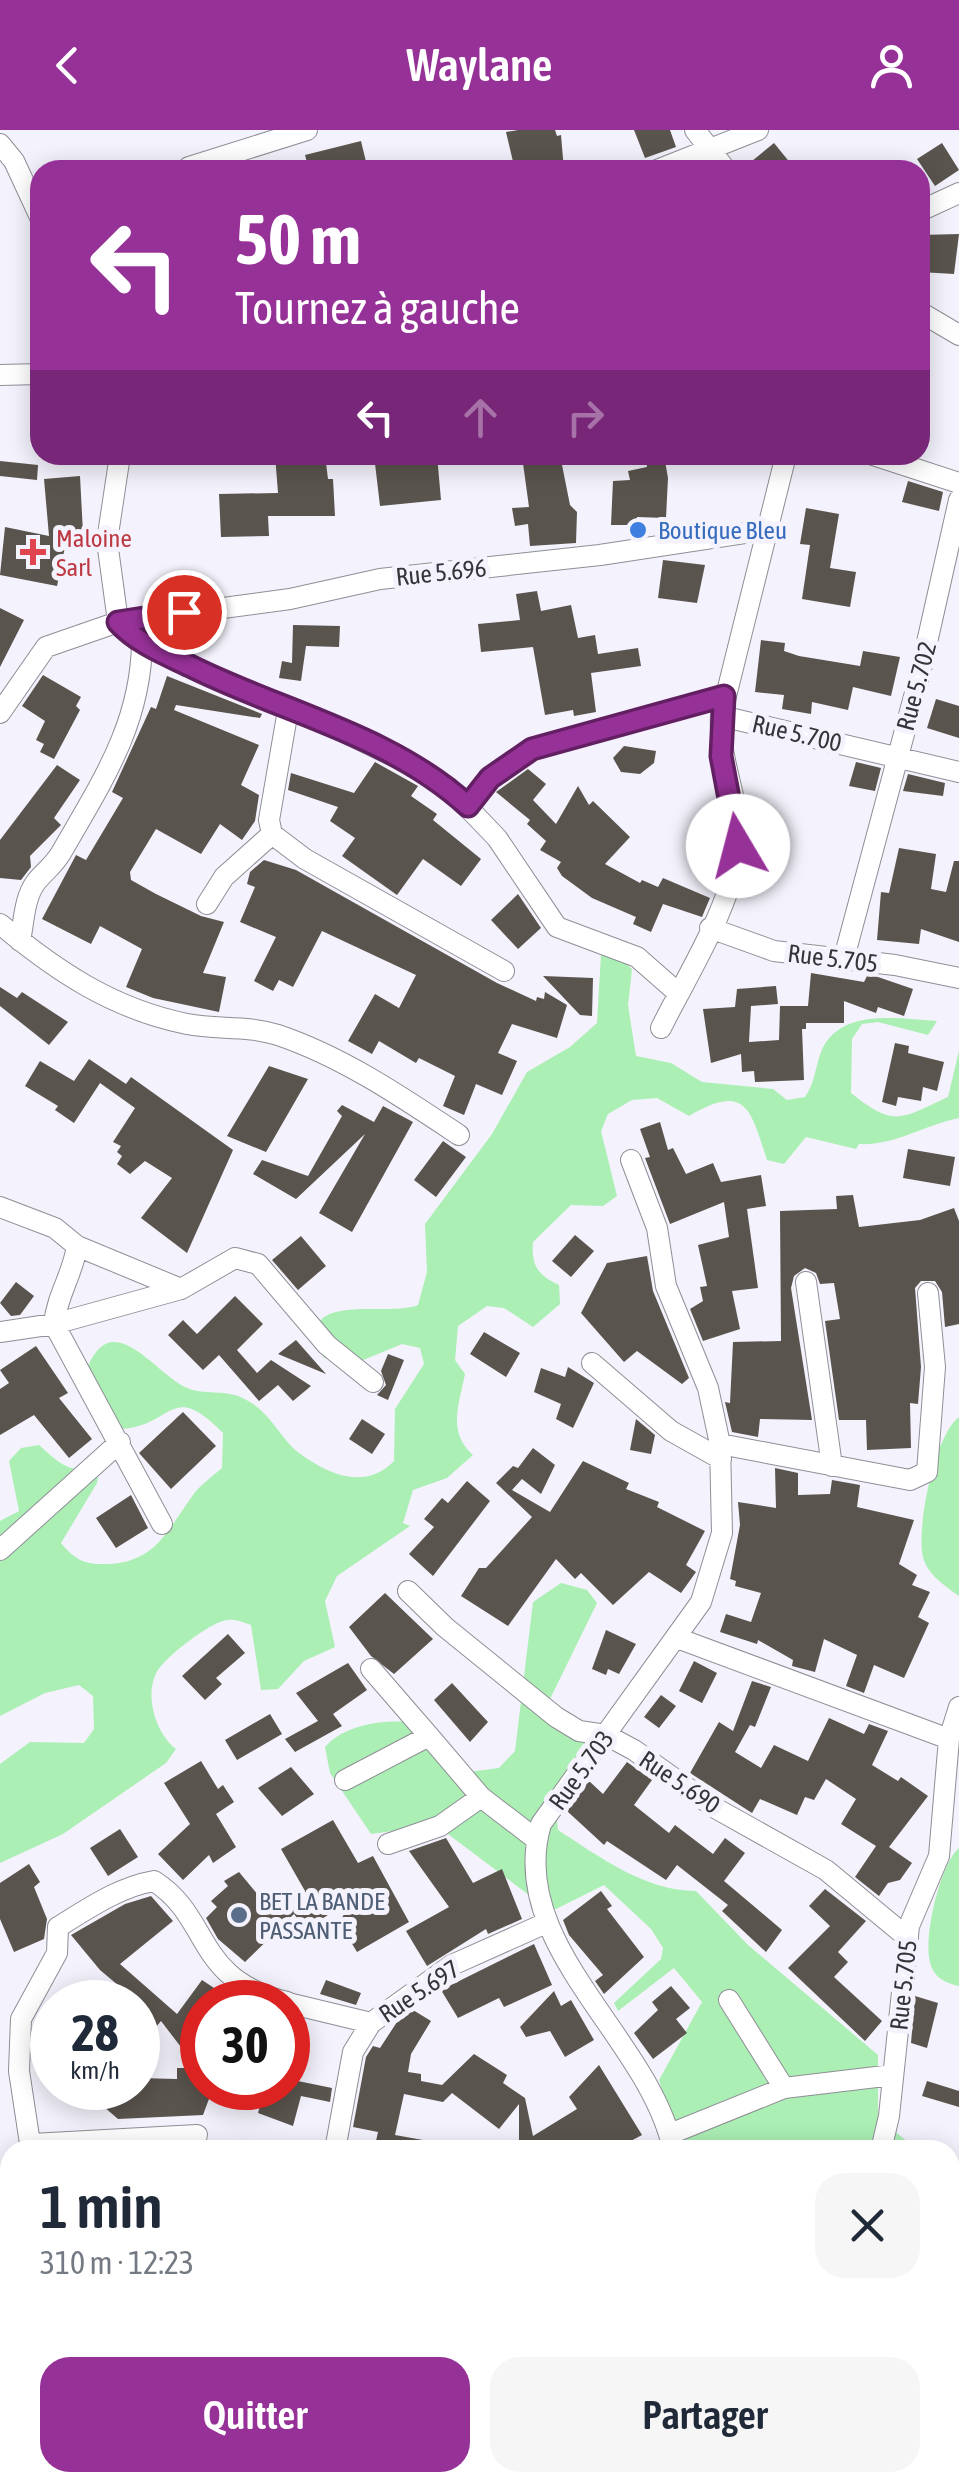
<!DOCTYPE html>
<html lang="fr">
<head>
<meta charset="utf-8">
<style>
  :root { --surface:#fff; --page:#f6f6f7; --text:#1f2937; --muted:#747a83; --accent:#963197 }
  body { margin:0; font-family:"Asap Condensed",sans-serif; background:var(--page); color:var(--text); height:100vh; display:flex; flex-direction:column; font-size:38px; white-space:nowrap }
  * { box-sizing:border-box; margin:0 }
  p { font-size:32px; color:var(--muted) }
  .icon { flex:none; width:55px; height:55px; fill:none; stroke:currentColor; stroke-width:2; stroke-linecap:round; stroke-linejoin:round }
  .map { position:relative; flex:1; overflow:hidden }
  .side { position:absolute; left:0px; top:2010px; width:960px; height:352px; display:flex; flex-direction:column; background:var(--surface); border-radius:30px 30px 0 0; box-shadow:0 5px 25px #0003 }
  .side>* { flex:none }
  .banner { position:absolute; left:30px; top:30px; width:900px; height:305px; border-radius:30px; box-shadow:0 5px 25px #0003; background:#963197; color:#fff; overflow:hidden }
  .speed { position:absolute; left:30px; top:1850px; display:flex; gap:20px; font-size:50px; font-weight:700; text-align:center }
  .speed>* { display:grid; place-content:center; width:130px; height:130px; border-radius:50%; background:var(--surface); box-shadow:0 5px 25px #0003; line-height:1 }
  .speed small { font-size:25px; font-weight:400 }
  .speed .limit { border:15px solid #d22; background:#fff; color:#111 }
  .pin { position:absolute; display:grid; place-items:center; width:85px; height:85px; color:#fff; margin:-42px; border:5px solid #fff; border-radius:50%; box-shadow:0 2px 10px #0007 }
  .me { position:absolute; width:110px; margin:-55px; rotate:352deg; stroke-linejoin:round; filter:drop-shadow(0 0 8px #0008) }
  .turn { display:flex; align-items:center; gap:35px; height:210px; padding:0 40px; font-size:45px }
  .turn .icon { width:130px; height:130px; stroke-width:2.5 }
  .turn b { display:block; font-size:70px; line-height:85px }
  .lanes { display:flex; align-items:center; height:95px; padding:0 40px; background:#0003; justify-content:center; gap:50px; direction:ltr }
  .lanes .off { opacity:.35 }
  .round { display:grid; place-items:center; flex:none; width:105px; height:105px; border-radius:30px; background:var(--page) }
  .head { display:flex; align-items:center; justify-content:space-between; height:170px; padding:0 40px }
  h1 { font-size:60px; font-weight:600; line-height:75px }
  .button { display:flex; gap:20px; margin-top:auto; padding:20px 40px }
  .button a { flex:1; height:115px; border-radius:30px; background:var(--accent); color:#fff; font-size:40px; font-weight:600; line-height:115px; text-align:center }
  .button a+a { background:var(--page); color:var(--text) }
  header { display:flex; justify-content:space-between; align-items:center; height:130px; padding:0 40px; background:var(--accent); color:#fff; font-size:45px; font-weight:600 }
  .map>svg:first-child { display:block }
</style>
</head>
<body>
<header><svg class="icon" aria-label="back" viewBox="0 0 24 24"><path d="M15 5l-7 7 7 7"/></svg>Waylane<svg class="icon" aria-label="person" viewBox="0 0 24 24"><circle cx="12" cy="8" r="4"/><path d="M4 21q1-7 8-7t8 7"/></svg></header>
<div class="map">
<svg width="959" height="2361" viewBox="0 0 959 2361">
  <rect width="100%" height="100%" fill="#f4f2fc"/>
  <path fill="#abefb4" d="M601,825L619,826L632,839L628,875L636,926L671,933L702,952L773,959L787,970L805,967C815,952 815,938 821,922C839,877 900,889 937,891L928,905L878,892L862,894L852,909L851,963C895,998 900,989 948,967L959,921V988C924,995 894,1016 859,1014L856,1019L806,1007L784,1034L767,1030C750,978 746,953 689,986L657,968L632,970L608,984L601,1001L617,1066L603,1076L571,1075L533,1112C531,1136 538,1145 559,1155L560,1174L533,1197L504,1178L487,1176L458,1196L455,1230L465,1244C459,1275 447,1302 473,1325L447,1348L413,1360L403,1393L410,1396L337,1446L325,1471L335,1517L304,1531L278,1559L261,1560L251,1495C240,1491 232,1487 220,1492C204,1498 168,1525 158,1540C143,1564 156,1604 176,1619L166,1633L63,1704L0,1733V1634L30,1612L84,1613L94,1599L93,1566L79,1555L45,1563L0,1586V1391L19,1381L9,1331L21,1318L39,1315C60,1334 70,1345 100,1336L97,1353L61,1413C75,1430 85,1435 107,1434C156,1433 168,1399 193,1365C200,1355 212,1347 222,1338L223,1303C169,1248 174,1298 118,1299L88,1236C113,1178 153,1241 185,1257C200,1265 221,1260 238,1266C271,1279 278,1307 299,1323C330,1346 366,1360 394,1331L395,1279L424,1234L420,1218L402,1214L361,1231L324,1228C288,1158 389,1188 418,1175L427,1142L425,1094L492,1004L527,942L570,917L597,893Z
    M959,1287V1466C945,1456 927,1444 923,1427C916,1397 935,1304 959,1287Z
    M561,1453L587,1460L597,1473L550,1569L579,1601L592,1606L557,1691L558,1700C600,1727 645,1761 696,1761L748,1815L878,1925V1988L908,2012L904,2020H679L659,1950L702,1872L674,1838L618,1881L614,1873L661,1829L663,1818L651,1799L604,1755L556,1779L546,1778L436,1695L371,1704L330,1643L325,1617C345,1595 380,1590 409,1592L461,1643L499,1638L515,1621L533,1472Z
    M959,1718V1856C945,1853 933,1847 930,1832C923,1808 940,1734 959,1718Z"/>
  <path fill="#5a544e" d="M518,0H555L557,6L561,5L564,40H515L506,2Z
    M634,0H670L676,17L645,28Z
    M361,11L368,40H309L305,25Z
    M774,13L796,40H741Z
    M942,13L959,40L935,56L917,29Z
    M959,104L954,144L920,142V105Z
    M275,325H325L328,349H333L335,386H268L269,406L221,407L219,364L278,363Z
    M374,325H437L441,370L380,376Z
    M560,325L570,375L577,382L576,413L530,416L528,394L515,396L512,378L529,377L522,326Z
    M645,325H664L668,348L666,388L637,387V395H611L613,351L630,350L628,341L647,337Z
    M0,331L38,335L37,350L0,346Z
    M80,346L83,403L68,402L57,456L0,445L5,397L49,406L44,349Z
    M908,351L943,362L939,381L902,372Z
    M806,378L839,384L830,438L856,442L850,477L802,469L810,415L800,414Z
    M663,430L705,435L697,473L658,468Z
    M537,461L541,481L571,475L578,508L595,505L598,524L638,518L641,536L591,543L596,582L574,586L573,580L545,585L533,517L481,522L478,494L520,490L516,464Z
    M0,478L24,490L0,537Z
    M293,495L340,496L339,517L306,516L301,551L279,548L282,531L292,533Z
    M761,510L785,513L784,521L799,526L860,536L863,521L900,527L891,566L853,557L848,580L812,572L811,584L782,579L784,565L755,562Z
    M43,545L81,567L76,576L80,580L54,629L40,622L44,614L36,610L45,591L22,576Z
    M167,546L262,584L260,588L176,575L174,580L259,615L241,655L259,665L255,691L242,710L220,694L201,724L156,699L130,742L131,750L156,764L201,786L224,792L203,843L226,847L219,882L153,868L126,857L142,819L100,796L91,814L42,789L76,725L86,730L123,668L112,662L151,577L156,579Z
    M936,569L959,576V608L927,598Z
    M624,616L656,621L654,633L640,644L621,642L613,628Z
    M375,632L418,656L411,666L437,684L433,690L481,729L461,756L423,729L397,765L342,726L355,708L330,691L338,677L288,660L291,643L354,663Z
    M856,632L881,638L875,661L849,656Z
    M57,635L80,650L54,688L61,695L30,726L31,737L21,750L0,748V710Z
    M528,639L546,654L533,670L556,694L578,656L589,675L593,671L630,707L605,734L640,753L642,750L658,757L663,748L710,768L702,787L663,774L651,802L633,794L636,787L592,768L562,746L557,738L561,732L540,720L546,711L527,694L530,690L496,662Z
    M908,644L945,653L943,666L903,661Z
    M899,718L936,724L931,759L946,762L954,731H959V812L921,799L919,814L877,810L881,762L889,763Z
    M264,730L296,740L497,853L536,871L537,867L544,869L545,862L567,875L557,908L512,894L498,923L517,931L502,965L476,954L464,985L443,976L455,946L419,928L416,933L379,911L372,924L348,911L375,864L399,878L416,845L322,801L293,857L279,850L273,861L254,851L276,807L240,792L255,757L247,754L250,742Z
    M518,764L541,798L518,819L491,790Z
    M811,843L864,852L867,846L878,847L913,859L904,886L878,877L876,883L844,871V893H806V899H802L804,950L755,952L754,941L742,942L741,924L711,933L703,879L735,877L737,859L776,856L778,874L751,876L749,912L779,910L780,876H808Z
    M543,846L593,848L592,886L580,885Z
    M0,857L17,868L22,862L68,892L49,915L0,876Z
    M895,913L909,916L908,923L944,932L937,961L923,957L921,971L898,967L896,976L882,972Z
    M89,929L126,954L131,947L233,1020L187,1123L141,1088L172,1048L145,1031L130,1044L117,1034L122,1026L117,1022L121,1016L113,1012L135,978L100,953L74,993L55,980L58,976L25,956L40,931L74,951Z
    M269,936L308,949L266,1022L227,1006Z
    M342,975L374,992L383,976L413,992L352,1102L319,1083L365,1004L296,1069L253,1044L262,1030L308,1046L342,986L337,981Z
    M660,992L668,1020L673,1018L686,1044L713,1033L721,1052L761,1045L766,1076L747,1079L758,1158L732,1161L740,1199L703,1211L690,1179L703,1171L700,1157L707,1156L698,1115L729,1107L724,1072L670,1094L645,1028L650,1027L640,999Z
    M443,1011L466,1027L436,1067L414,1050Z
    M908,1019L955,1027L950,1056L903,1048Z
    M853,1065L859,1097L920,1090L954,1078L959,1091V1194L945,1197L942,1162L935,1151H921L915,1158L921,1237L918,1274L910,1273L911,1318L867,1320L866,1290H839L825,1191L840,1189L834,1153L820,1154L816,1143L805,1138L794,1146L791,1158L812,1290L760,1289L758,1307L732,1302L725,1272L730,1273L733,1212L781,1211L780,1081L837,1079L836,1066Z
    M575,1105L594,1121L571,1147L552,1131Z
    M301,1106L326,1136L298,1160L272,1130Z
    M647,1126L653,1161L689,1248L682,1254L637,1221L624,1232L581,1183L607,1133Z
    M16,1152L34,1166L20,1185L11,1186L0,1173Z
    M235,1166L263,1194L237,1220L257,1243L271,1230L311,1256L293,1271L278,1255L259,1271L219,1225L203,1240L168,1205L183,1190L197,1204Z
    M484,1202L520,1223L506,1247L470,1224Z
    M296,1210L326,1244L278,1224Z
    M36,1216L68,1263L59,1268L92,1309L69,1328L34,1285L0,1305V1259L9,1253L0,1240Z
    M388,1224L404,1230L388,1270L377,1265L386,1255L381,1241Z
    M568,1237L594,1253L573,1298L556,1289L561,1274L534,1262L541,1238L565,1247Z
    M183,1282L216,1316L171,1359L139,1323Z
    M362,1289L385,1304L372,1324L349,1309Z
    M636,1289L655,1305L651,1324L630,1320Z
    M533,1318L555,1335L541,1364L522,1349L512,1360L550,1382L583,1331L629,1353L626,1359L659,1372L657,1377L705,1401L686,1435L696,1442L681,1463L649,1442L613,1475L581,1443L575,1449L556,1429L508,1496L461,1466L479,1438H486L532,1387L496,1353L513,1336L518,1338Z
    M775,1338L798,1343V1365L830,1364L832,1350L860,1355L857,1377L914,1390L899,1434L917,1445L912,1455L930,1462L918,1487L929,1493L904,1548L874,1535L864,1563L846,1556L857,1525L824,1509L815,1542L792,1536L793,1530L758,1510L757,1514L720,1502L726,1484L751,1492L761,1463L735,1456L736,1451L730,1449L740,1395L738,1372L776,1378Z
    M467,1351L490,1371L433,1446L409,1424L434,1397L424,1389L442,1368L448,1373Z
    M131,1365L148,1398L116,1418L96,1388Z
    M385,1463L433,1509L394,1544L371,1526L349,1497Z
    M606,1500L636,1514L619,1544L608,1539L606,1545L592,1539Z
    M228,1504L245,1523L216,1548L222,1554L205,1570L182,1546Z
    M694,1531L717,1543L702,1573L679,1561Z
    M348,1533L367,1560L333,1584L342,1596L295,1622L285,1609L318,1591L296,1563Z
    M752,1551L771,1557L755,1597L750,1595L735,1622L761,1638L774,1615L808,1631L829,1588L864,1604L869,1594L888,1601L872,1635L898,1651L901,1647L928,1666L889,1717L912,1733L900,1750L888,1753L879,1766L855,1747L876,1716L841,1694L856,1669L826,1649L814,1670L805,1667L797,1685L760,1669L752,1683L690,1643L719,1592L733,1601Z
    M452,1553L488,1592L470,1612L434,1570Z
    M661,1565L676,1576L659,1598L644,1587Z
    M270,1584L282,1604L237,1630L225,1610Z
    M201,1631L218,1659L223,1655L234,1672L216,1684L236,1717L213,1733L209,1725L183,1750L158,1724L190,1694L164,1653Z
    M627,1632L652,1650L634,1675L669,1703L675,1695L713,1724L725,1708L745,1723L724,1751L782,1800L766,1822L722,1781L728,1775L677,1735L666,1750L607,1711L604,1715L567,1681L589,1651L603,1664Z
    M291,1637L314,1664L282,1686L258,1658Z
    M333,1690L358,1733L373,1726L409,1792L357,1822L339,1792L357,1765L306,1800L294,1784L245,1832L218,1809L206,1788L217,1777L211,1771L228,1756L224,1751L239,1742L273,1783L305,1761L281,1719Z
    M120,1699L138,1727L108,1746L90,1718Z
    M446,1708L473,1753L502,1739L522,1789L488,1804L486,1799L427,1836L406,1801L449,1777L409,1721Z
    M29,1734L40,1752L34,1757L47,1789L44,1809L14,1822L0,1789V1753Z
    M825,1759L866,1791L838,1822L848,1832L834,1847L882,1891L865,1911L788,1838L830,1796L809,1776Z
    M601,1761L612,1776L607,1779L644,1827L604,1864L595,1851L603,1845L569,1805L563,1790Z
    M151,1766L173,1791L120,1834L177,1884L202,1850L235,1872H202V1903L195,1912L202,1922V1958H213L203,1985L118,1989L82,1958H138V1948L177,1949V1938H197L161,1891L156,1897L138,1882V1872L100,1840L71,1805L125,1774Z
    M534,1814L552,1855L504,1877L499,1868L458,1888L441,1860Z
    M326,1850L361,1863L356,1875L320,1864Z
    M671,1856L690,1878L676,1889L687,1903L653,1929L634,1903L658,1880L652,1872Z
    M554,1861L561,1876L571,1870L594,1910L565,1927L550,1901L526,1907L520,1897Z
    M915,1866L938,1873L927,1918L911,1913Z
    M413,1880L431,1891L411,1924L408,1942L421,1944V1951L442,1955L474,1924L507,1945L503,1953L525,1968L533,2006L577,1979L569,1967L599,1935L642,2005L614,2020H603L597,2010L580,2020H509L519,2014V1974L499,1999L452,1963L443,1972L404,1964L395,2005L434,2012L433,2020H374L378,2002L353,1997L366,1927L373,1916L380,1918L397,1892Z
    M288,1949L332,1958L330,1972L301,1966L293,1996L258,1983L265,1958L288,1963Z
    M927,1951L959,1961V1977L922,1966Z"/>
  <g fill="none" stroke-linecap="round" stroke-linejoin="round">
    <defs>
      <path id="minor" d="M695,0L726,40
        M0,14L14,31L40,87
        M189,37L307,0
        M657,40L758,0
        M920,81L959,63
        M920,182L959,205
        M0,245L40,244
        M786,325L721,586L959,642
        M873,325L959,353
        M118,492L142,512L209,546L340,600L422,640L449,658L497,708L557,797L637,827L678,863
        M118,492L290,469L380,449L600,425L765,400
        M288,580L269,690L272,704L305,729L504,841
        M0,583L46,517L118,492L107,411L120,325
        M468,676L490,648L532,619L724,566
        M207,774L224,747L272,704
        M0,794C56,841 113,879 187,894C217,900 247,895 278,905C343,927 402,967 459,1005
        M710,798L774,821L895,835L959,848
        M20,811C24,792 24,768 36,752C44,742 54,735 61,723C101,653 141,595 142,512
        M844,828L919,548L959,370
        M661,898C686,847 735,771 738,714C741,670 718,631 721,586
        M631,1030L657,1098L666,1156L708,1258L720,1314
        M0,1077L55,1098L77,1116C73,1144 57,1165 54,1194L162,1394
        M77,1116L181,1159
        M806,1152L832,1336
        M0,1202L54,1194L181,1159L235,1128L258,1134L327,1215L373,1252
        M592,1233L671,1301L721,1329
        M0,1420L120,1312
        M408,1461L445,1497L556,1587L579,1601L606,1605L634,1620L717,1679L826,1740L908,1808
        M677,1508L949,1609
        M371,1539L429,1606
        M345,1650L429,1606L481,1667L537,1710
        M388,1714L440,1696L481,1667
        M729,1870L784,1958
        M288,1873L371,1893L452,1835L546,1793
        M670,2004L784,1958L893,1945
        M32,2014L197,2005
        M31,2020L19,1941L21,1889L57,1823L58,1797C89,1778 119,1757 154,1751C212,1788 193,1849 287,1872
        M335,2020L353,1922L371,1893
        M673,2020C651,1909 505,1815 541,1694L701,1472L722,1403L720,1314L910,1350L927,1342L935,1237L928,1163
        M881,2020L889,1986L909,1796L939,1726L949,1609L959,1577
        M0,2126L10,2094
        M0,2150C15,2219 10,2292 1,2361
        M950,2213L959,2231
        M391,2361L393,2352
        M488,2361L511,2352
        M709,2361L710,2352"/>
    </defs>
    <use href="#minor" stroke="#8f8e96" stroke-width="22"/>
    <use href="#minor" stroke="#fff" stroke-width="20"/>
  </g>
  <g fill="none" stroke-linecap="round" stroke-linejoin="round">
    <defs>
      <path id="route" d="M184,482L118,492C137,513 165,524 190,536C282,582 391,605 468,676L490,648L532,619L724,566L721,626L738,716"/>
    </defs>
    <use href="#route" stroke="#622062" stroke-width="25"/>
    <use href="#route" stroke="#963197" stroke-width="18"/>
  </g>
  <circle fill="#3f7fe0" stroke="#f4f2fc" stroke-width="4" cx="638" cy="400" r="10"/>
  <path fill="#e0444e" stroke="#f4f2fc" stroke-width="4" d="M28 407h10v10h10v10h-10v10h-10v-10h-10v-10h10z"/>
  <circle fill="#5c6f8a" stroke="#f4f2fc" stroke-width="4" cx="239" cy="1785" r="10"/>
  <g text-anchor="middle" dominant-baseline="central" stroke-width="10" stroke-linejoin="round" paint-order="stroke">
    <g font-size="25" fill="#366cbe" stroke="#f4f2fc" text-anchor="start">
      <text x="658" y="400">Boutique Bleu</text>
    </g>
    <g font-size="25" fill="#be3a42" stroke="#f4f2fc" text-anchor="start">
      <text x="56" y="408">Maloine<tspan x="56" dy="29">Sarl</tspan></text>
    </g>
    <g font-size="25" fill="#353438" stroke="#f4f2fc">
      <text transform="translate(441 442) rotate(-6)">Rue 5.696</text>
      <text transform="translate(916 556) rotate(-75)">Rue 5.702</text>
      <text transform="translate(797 603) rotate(13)">Rue 5.700</text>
      <text transform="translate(833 828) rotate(7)">Rue 5.705</text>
      <text transform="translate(581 1640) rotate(-54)">Rue 5.703</text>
      <text transform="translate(680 1652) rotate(34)">Rue 5.690</text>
      <text transform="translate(903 1855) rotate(-84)">Rue 5.705</text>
      <text transform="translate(419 1861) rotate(-34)">Rue 5.697</text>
    </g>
    <g font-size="25" fill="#4e5e75" stroke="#f4f2fc" text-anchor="start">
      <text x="259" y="1771">BET LA BANDE<tspan x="259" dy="29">PASSANTE</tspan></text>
    </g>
  </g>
</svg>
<div class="speed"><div>28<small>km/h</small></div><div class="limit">30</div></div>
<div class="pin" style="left:184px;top:482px;background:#d93025"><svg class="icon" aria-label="arrive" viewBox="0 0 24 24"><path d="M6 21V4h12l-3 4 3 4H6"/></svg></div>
<svg class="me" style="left:738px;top:716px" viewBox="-20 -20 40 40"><circle r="19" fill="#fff"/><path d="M0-13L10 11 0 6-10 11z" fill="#963197"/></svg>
<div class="banner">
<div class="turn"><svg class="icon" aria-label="left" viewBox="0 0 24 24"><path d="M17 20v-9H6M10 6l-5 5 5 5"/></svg><div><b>50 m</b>Tournez à gauche</div></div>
<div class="lanes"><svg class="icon" aria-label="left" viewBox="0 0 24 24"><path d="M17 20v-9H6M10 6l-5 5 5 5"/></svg><svg class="icon off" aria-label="ahead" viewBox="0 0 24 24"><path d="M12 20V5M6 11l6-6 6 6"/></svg><svg class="icon off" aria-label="right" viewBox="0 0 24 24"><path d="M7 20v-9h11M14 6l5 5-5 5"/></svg></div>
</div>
<section class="side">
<div class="head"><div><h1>1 min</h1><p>310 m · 12:23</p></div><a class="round"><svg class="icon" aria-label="close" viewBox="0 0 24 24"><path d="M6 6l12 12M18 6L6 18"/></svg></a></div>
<div class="button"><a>Quitter</a><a>Partager</a></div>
</section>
</div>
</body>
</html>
